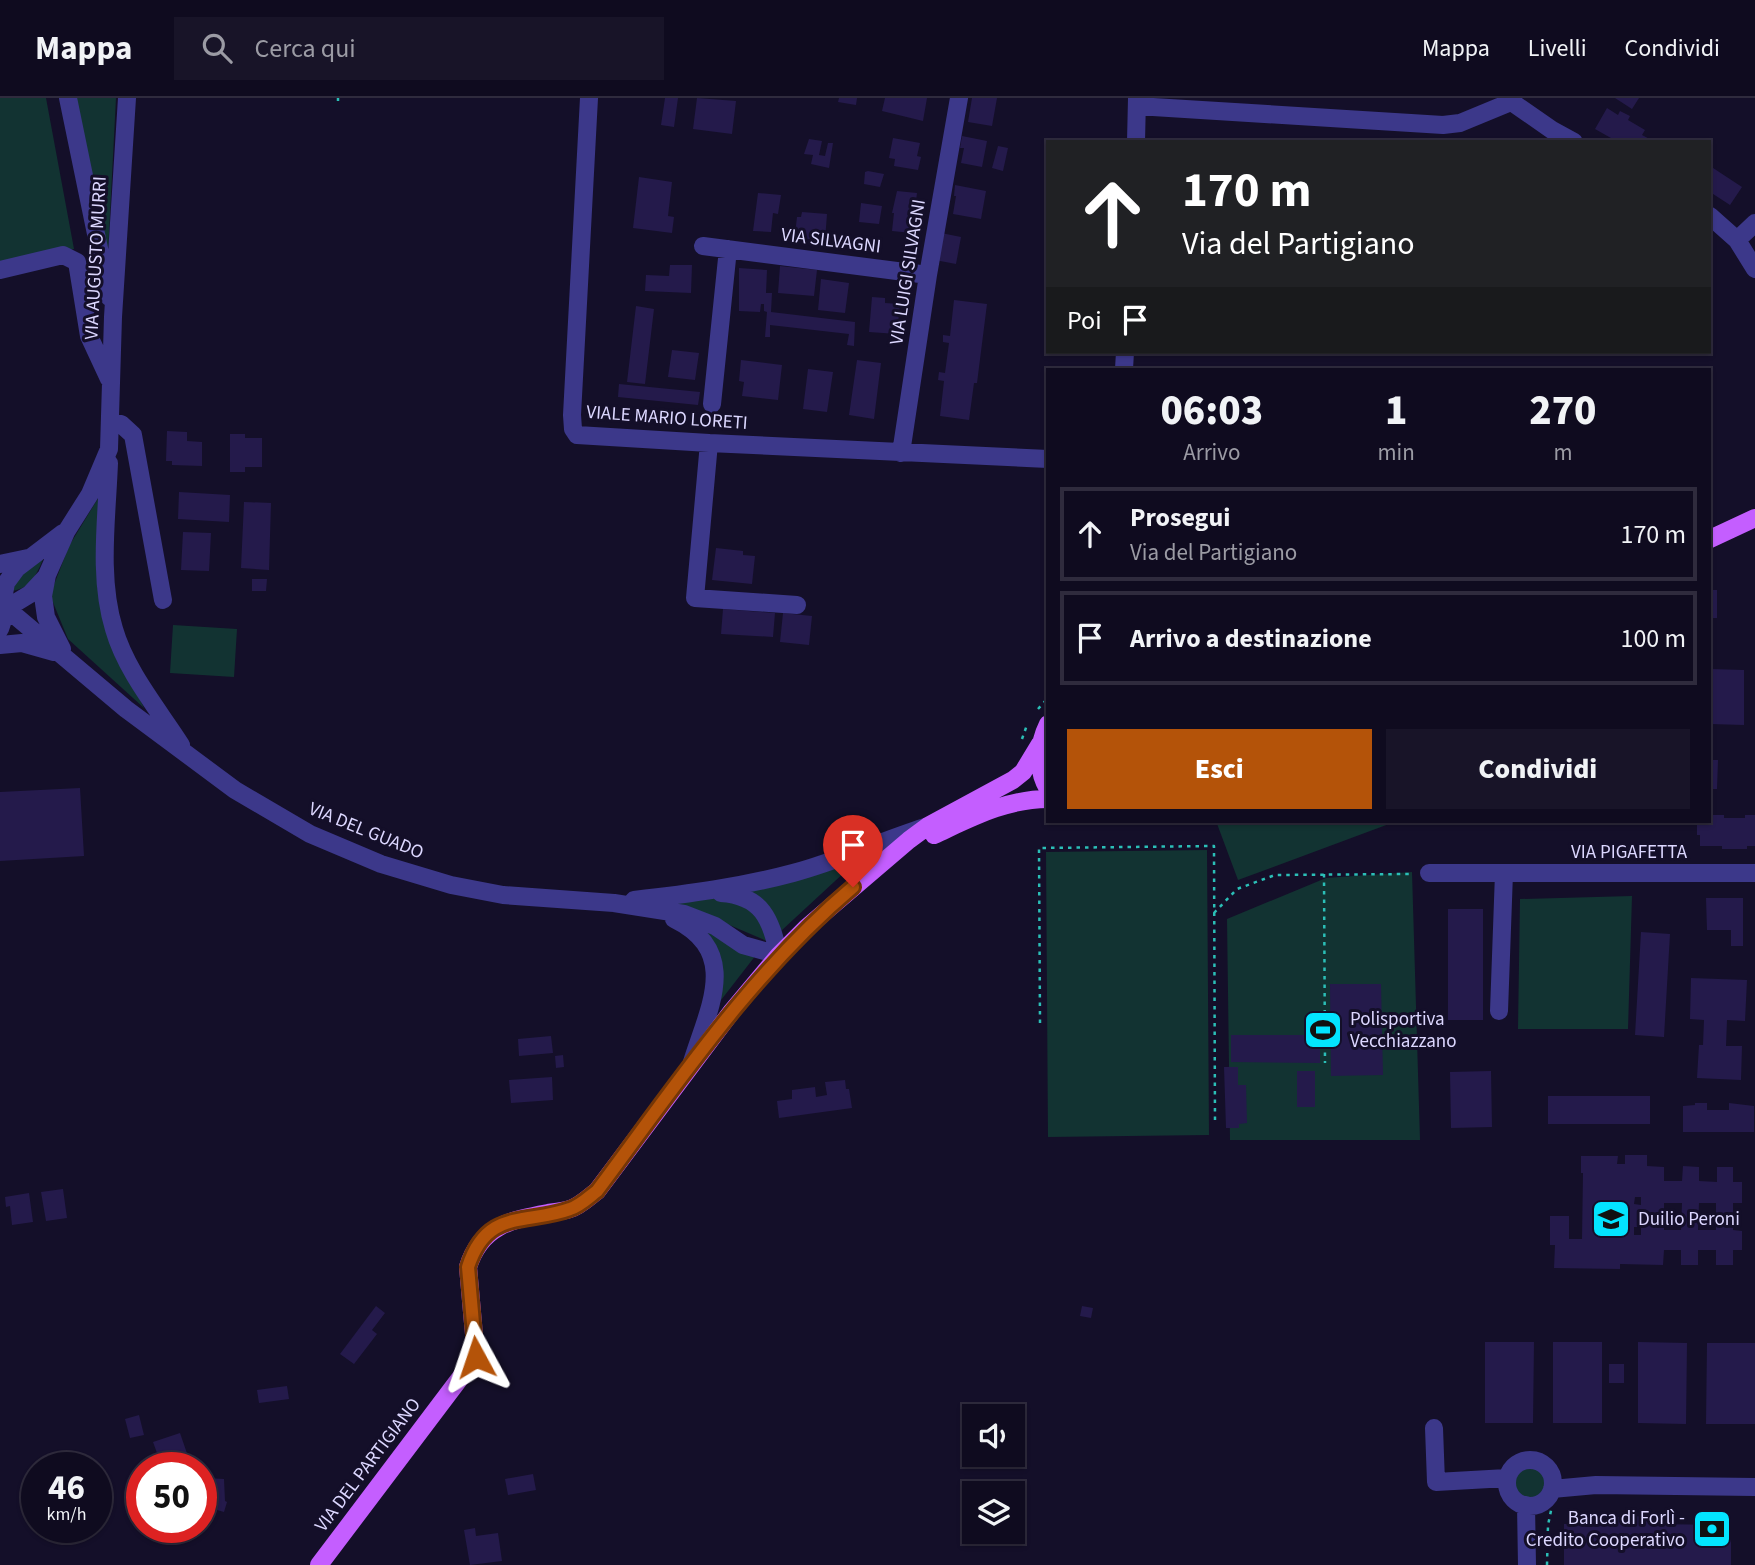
<!DOCTYPE html>
<html lang="it">
<head>
<meta charset="utf-8">
<style>
  :root { --surface:#0f0b1f; --page:#181428; --text:#f1f3f6; --muted:#9b9ba4; --line:#2f2b3d; --accent:#b45309 }
  body { margin:0; font-family:"Source Sans 3",sans-serif; background:var(--page); color:var(--text); height:100vh; display:flex; flex-direction:column; font-size:26px; white-space:nowrap }
  * { box-sizing:border-box; margin:0 }
  p { font-size:23px; color:var(--muted) }
  .icon { flex:none; width:38px; height:38px; fill:none; stroke:currentColor; stroke-width:2; stroke-linecap:round; stroke-linejoin:round }
  .map { position:relative; flex:1; overflow:hidden }
  .details { position:absolute; left:1046px; top:270px; width:665px; height:455px; display:flex; flex-direction:column; background:var(--surface); border-radius:0px; box-shadow:0 2px 5px #0004,0 0 0 2px var(--line) }
  .details>* { flex:none }
  .guide { position:absolute; left:1046px; top:42px; width:665px; height:214px; border-radius:0px; box-shadow:0 2px 5px #0004,0 0 0 2px var(--line); background:#202124; color:#fff; overflow:hidden }
  .fabs { position:absolute; left:962px; top:1306px; display:grid; gap:14px }
  .fabs a { display:grid; place-items:center; width:63px; height:63px; border-radius:0px; background:var(--surface); box-shadow:0 2px 5px #0004,0 0 0 2px var(--line); font-size:35px }
  .speed { position:absolute; left:21px; top:1354px; display:flex; gap:14px; font-size:35px; font-weight:700; text-align:center }
  .speed>* { display:grid; place-content:center; width:91px; height:91px; border-radius:50%; background:var(--surface); box-shadow:0 2px 5px #0004,0 0 0 2px var(--line); line-height:1 }
  .speed small { font-size:18px; font-weight:400 }
  .speed .limit { border:10px solid #d22; background:#fff; color:#111 }
  .pin { position:absolute; display:grid; place-items:center; width:60px; height:60px; color:#fff; margin:-72px -30px; border-radius:50% 50% 50% 0; rotate:-45deg; box-shadow:0 0 7px #0007 }
  .pin .icon { rotate:45deg }
  .me { position:absolute; width:77px; margin:-38px; rotate:355deg; stroke-linejoin:round; filter:drop-shadow(0 0 5px #0008) }
  .turn { display:flex; align-items:center; gap:24px; height:147px; padding:0 21px; font-size:32px }
  .turn .icon { width:91px; height:91px; stroke-width:2.5 }
  .turn b { display:block; font-size:49px; line-height:60px }
  .then { display:flex; align-items:center; height:66px; padding:0 21px; background:#0003; gap:14px; font-size:26px }
  .eta { display:flex; justify-content:space-evenly; align-items:center; height:119px; text-align:center }
  .eta b { font-size:42px; font-weight:800; line-height:49px }
  .action { display:flex; gap:14px; margin-top:auto; padding:14px 21px }
  .action a { flex:1; height:80px; border-radius:0px; background:var(--accent); color:#fff; font-size:28px; font-weight:800; line-height:80px; text-align:center }
  .action a+a { background:var(--page); color:var(--text) }
  ul { padding:0; list-style:none }
  li { display:flex; align-items:center; gap:21px; height:94px; margin:0 14px 10px; padding:0 7px; border:4px solid var(--line); border-radius:0px }
  li div { flex:1 }
  li b { display:block; font-size:26px }
  li em { font-style:normal }
  header { display:flex; align-items:center; gap:42px; box-sizing:border-box; height:98px; padding:0 35px; background:var(--surface); border-bottom:2px solid var(--line) }
  header strong { font-size:33px }
  nav { display:flex; gap:38px; margin-inline-start:auto; font-size:24px }
  .search { width:490px; height:63px; background:var(--page); display:flex; align-items:center; gap:18px; box-sizing:border-box; padding:0 24px; border-radius:0px; color:var(--muted); font-size:26px }
  .map>svg:first-child { display:block }
</style>
</head>
<body>
<header>
<strong>Mappa</strong>
<div class="search"><svg class="icon" aria-label="search" viewBox="0 0 24 24"><circle cx="10" cy="10" r="6"/><path d="M15 15l6 6"/></svg>Cerca qui</div>
<nav><a>Mappa</a><a>Livelli</a><a>Condividi</a></nav>
</header>
<div class="map">
<svg width="1755" height="1467" viewBox="0 0 1755 1467">
  <rect width="100%" height="100%" fill="#140f29"/>
  <path fill="#123332" d="M0,0H46L74,151L0,165Z
    M76,0H116L108,155Z
    M100,397L97,487L109,539L144,610L68,541L50,497L69,448Z
    M45,457C37,474 33,490 12,493L15,480Z
    M173,527L237,531L234,579L170,575Z
    M1216,723H1397L1238,782Z
    M1207,752L1209,1037L1048,1039L1046,754Z
    M861,759L781,833L743,791Z
    M1412,774L1420,1042H1230L1227,821L1326,780Z
    M1632,798L1628,931H1518L1520,801Z
    M727,799L758,817L769,844L706,817L668,805Z
    M703,830L756,857L718,906Z
    M1515 1385a15 15 0 1 1 30 0a15 15 0 1 1-30 0Z"/>
  <path fill="#241a4b" fill-rule="evenodd" d="M665,0H678L674,29L661,27Z
    M697,0L736,3L732,36L693,31Z
    M839,0H857L856,7L838,4Z
    M885,0H927L923,23L882,13Z
    M972,0H997L992,28L968,24Z
    M1615,0H1639L1632,11Z
    M1607,10L1618,17L1620,13L1630,18L1628,22L1645,32L1642,37L1655,44H1618L1595,31Z
    M962,38L987,43L982,69L961,65L964,50H960Z
    M893,40L920,45L917,58L921,59L918,72L894,68L895,61L889,60Z
    M809,41L822,43L819,57L825,58L828,45H833L829,70L811,66L813,57L804,56Z
    M998,48L1008,50L1003,73L992,70Z
    M1710,68L1742,89L1730,107L1710,94Z
    M868,73L884,76L880,89L864,86L865,74Z
    M639,79L672,84L668,118L674,119L672,135L633,130Z
    M955,87L986,93L981,121L953,116L956,98H954Z
    M897,93L917,95L912,135L892,133L894,115H892Z
    M758,95L781,97L778,116L773,115L771,134L753,133Z
    M861,105L882,108L879,126L859,124Z
    M802,114L827,116L825,142L805,141V137L795,136L797,119H801Z
    M941,135L961,139L956,166L935,162Z
    M670,167H692L691,195L645,193L646,177L669,178Z
    M780,168L817,172L814,198L778,195Z
    M739,170L767,172L766,195H772L771,214L855,224L854,248L847,247L849,236L770,227V239H765L767,214L764,213V206H761L760,214L739,213Z
    M821,181L849,185L845,215L818,212Z
    M872,199L885,200V205L900,206L897,236L869,234Z
    M954,202L987,206L977,285H974L969,322L940,318L944,283L938,282L939,274L945,275L949,245L943,244V237L950,238Z
    M636,208L654,211L645,286L627,284Z
    M672,252L699,255L695,282L668,279Z
    M741,262L782,267L778,302L742,298L744,284L739,283Z
    M857,262L881,265L874,321L849,317Z
    M808,271L833,274L827,314L803,311Z
    M619,286L700,294L698,307L618,299Z
    M167,333L187,334V343L202,344V368L172,367V363H166Z
    M230,336H245V340H262V369H245V374H230Z
    M179,394L230,397L229,424L178,421Z
    M244,404L271,405L269,472L241,470Z
    M183,434L211,435L209,473L181,472Z
    M716,450L743,453V457L755,458L752,486L712,482Z
    M252,481H267L266,493H252Z
    M1710,492H1717V520H1710Z
    M723,511L775,515L773,539L721,536Z
    M783,515L812,518L809,547L780,544Z
    M1710,571L1744,572V627L1710,626Z
    M1710,662H1718L1717,691H1710Z
    M80,690L84,758L0,763V694Z
    M1710,717H1724V720H1745V717H1755V748H1747V751H1722V748H1700V737H1697V723H1710Z
    M1706,800H1743V848H1731V832H1707Z
    M1448,811H1483V922H1448Z
    M1641,834L1670,836L1664,939L1635,937Z
    M1691,880L1747,882L1745,923L1727,922L1726,948H1742L1741,982L1697,980L1699,947H1703L1704,922L1690,921Z
    M1330,886H1381L1383,977L1331,978Z
    M1231,937H1320V965L1231,964Z
    M551,938L553,955L519,958L518,941Z
    M563,957L564,969L556,970L555,958Z
    M1224,969H1238V987H1246L1247,1025L1239,1026V1030H1226Z
    M1297,973H1315V1009H1297Z
    M1491,973L1492,1029L1451,1030L1450,974Z
    M552,979L553,1002L511,1005L509,982Z
    M845,982L846,991H849L852,1010L779,1020L777,1003L792,1001V992L815,989L816,999L827,997L825,984Z
    M1548,998H1650V1026H1548Z
    M1695,1005H1707V1012H1729V1005L1754,1008V1034H1683V1008L1695,1007Z
    M1625,1057H1647V1068L1664,1069V1083H1682L1683,1068L1699,1069V1083L1717,1084V1069H1733V1084H1742V1105H1733V1132L1742,1133V1152H1733V1167H1716V1152H1698V1167H1681V1152H1664L1663,1167L1620,1166V1171L1554,1170L1555,1147H1550V1118H1569V1141H1582L1583,1075H1581V1058H1618L1617,1066H1625ZM1635,1099H1641V1107L1634,1106ZM1664,1105H1682L1681,1132H1664ZM1699,1105H1716V1132H1698ZM1634,1129H1641V1137H1634Z
    M63,1091L67,1120L46,1123L41,1094Z
    M29,1095L33,1124L12,1127L10,1108L6,1109L5,1099Z
    M376,1208L385,1215L372,1232L377,1236L354,1266L340,1256Z
    M1082,1208L1093,1210L1091,1220L1080,1218Z
    M1485,1244H1534L1533,1325H1485Z
    M1553,1244H1602V1325H1553Z
    M1638,1244L1687,1245L1686,1326L1638,1325Z
    M1707,1245H1755V1326H1706Z
    M1609,1266H1624V1285H1609Z
    M287,1288L289,1301L259,1305L257,1292Z
    M139,1317L144,1337L130,1340L125,1321Z
    M180,1335L192,1370H170L164,1353L157,1355L153,1344Z
    M533,1376L536,1392L508,1397L505,1381Z
    M207,1380L224,1381L225,1403L227,1404L224,1414L204,1408L208,1395L201,1396V1381Z
    M1648,1418L1649,1426L1731,1427V1467H1564V1426H1616L1615,1419Z
    M475,1430L476,1438L498,1435L502,1463L470,1467L464,1432Z"/>
  <g fill="none" stroke-linecap="round" stroke-linejoin="round">
    <path stroke="#2bbfb7" stroke-width="2.5" stroke-dasharray="3.5 5" stroke-linecap="butt" d="M338,3V0
      M1038,611L1048,600
      M1022,641L1027,627
      M1324,776L1325,965
      M1214,815L1237,791L1275,777L1411,776
      M1040,925L1039,750L1214,748L1215,1025
      M1547,1467L1548,1427L1552,1408"/>
    <path stroke="#3c388a" stroke-width="18" d="M68,0L109,199
      M589,0L572,317L573,331L577,337L709,345L1048,361
      M1506,0L1552,32L1574,44
      M1137,8L1443,27L1460,25L1511,4
      M1136,44L1137,0
      M1710,118L1737,142L1755,171
      M1737,142L1755,125
      M703,148L928,177
      M0,172L63,157L77,164L89,238L109,281
      M1124,271L1125,254
      M712,306L728,151
      M111,323L121,326L133,337L163,502
      M709,345L695,500L797,507
      M901,355L928,177L959,0
      M109,365C107,419 98,479 114,531C126,573 158,611 181,647
      M0,466L28,460
      M0,505L126,611L235,692L310,736L381,766L451,787L503,797L614,805L684,816L715,828L743,847L779,857
      M2,506L6,485L17,470L63,435
      M7,510L30,496L45,480
      M0,531L7,510
      M0,547L22,545L54,554
      M62,551L46,519L43,498L47,477L66,434L90,396L109,351L113,219L127,0
      M1429,775H1755
      M721,795C763,798 770,821 779,857
      M634,802C688,796 741,789 793,775C838,763 881,743 925,729
      M674,821C741,854 709,909 692,964
      M1499,913L1504,775
      M1434,1330L1436,1384L1507,1380
      M1507 1385a23 23 0 1 1 46 0a23 23 0 1 1-46 0Z
      M1552,1391L1596,1387L1755,1389
      M1526,1407L1527,1467"/>
    <path stroke="#c45eff" stroke-width="18" d="M1710,441L1755,420
      M1048,626C1038,646 1036,671 1048,691
      M934,737C971,720 1006,701 1048,701
      M319,1467L476,1259L468,1169C481,1128 510,1122 548,1115C555,1114 564,1113 570,1111C580,1108 589,1099 597,1093L732,913L779,857L806,830L909,742L928,728L1013,682L1023,674L1040,646"/>
  </g>
  <g fill="none" stroke-linecap="round" stroke-linejoin="round">
    <defs>
      <path id="route" d="M476,1259L468,1169C487,1110 526,1127 570,1111C580,1108 589,1099 597,1093C677,986 750,876 853,789"/>
    </defs>
    <use href="#route" stroke="#753606" stroke-width="18"/>
    <use href="#route" stroke="#b45309" stroke-width="12"/>
  </g>
  <defs>
    <symbol id="stadium-square" viewBox="-11 -11 22 22"><rect x="-9" y="-9" width="18" height="18" rx="4" fill="#03e4ff" stroke="#140f29"/><path d="M0-5a6.5 5 0 1 0 0 10a6.5 5 0 1 0 0-10ZM-3.5-1.8h7v3.6h-7Z" fill="#111"/></symbol>
    <symbol id="school-square" viewBox="-11 -11 22 22"><rect x="-9" y="-9" width="18" height="18" rx="4" fill="#03e4ff" stroke="#140f29"/><path d="M0-5L7-2L0 1L-7-2ZM-4 1L0 2.5L4 1V4Q0 6-4 4Z" fill="#111"/></symbol>
    <symbol id="bank-square" viewBox="-11 -11 22 22"><rect x="-9" y="-9" width="18" height="18" rx="4" fill="#03e4ff" stroke="#140f29"/><path d="M-6-4H6V4H-6ZM0-2.3a2.3 2.3 0 1 0 0 4.6a2.3 2.3 0 1 0 0-4.6Z" fill="#111"/></symbol>
  </defs>
  <g fill-rule="evenodd">
    <use href="#stadium-square" x="1301" y="910" width="44" height="44"/>
    <use href="#school-square" x="1589" y="1099" width="44" height="44"/>
    <use href="#bank-square" x="1690" y="1409" width="44" height="44"/>
  </g>
  <g text-anchor="middle" dominant-baseline="central" stroke-width="6" stroke-linejoin="round" paint-order="stroke">
    <g font-size="19" fill="#dcd7ff" stroke="#140f29">
      <text transform="translate(831 143) rotate(7)">VIA SILVAGNI</text>
      <text transform="translate(96 160) rotate(-87)">VIA AUGUSTO MURRI</text>
      <text transform="translate(908 174) rotate(-81)">VIA LUIGI SILVAGNI</text>
      <text transform="translate(667 320) rotate(4)">VIALE MARIO LORETI</text>
      <text transform="translate(366 733) rotate(22)">VIA DEL GUADO</text>
      <text x="1629" y="754">VIA PIGAFETTA</text>
      <text transform="translate(368 1367) rotate(-53)">VIA DEL PARTIGIANO</text>
    </g>
    <g font-size="19" fill="#dcd7ff" stroke="#140f29" text-anchor="start">
      <text x="1350" y="921">Polisportiva<tspan x="1350" dy="22">Vecchiazzano</tspan></text>
      <text x="1638" y="1121">Duilio Peroni</text>
      <text x="1685" y="1420" text-anchor="end">Banca di Forlì -<tspan x="1685" dy="22">Credito Cooperativo</tspan></text>
    </g>
  </g>
</svg>
<div class="fabs">
<a><svg class="icon" aria-label="sound" viewBox="0 0 24 24"><path d="M4 9h4l5-4v14l-5-4H4zM17 9q2 3 0 6"/></svg></a>
<a><svg class="icon" aria-label="layers" viewBox="0 0 24 24"><path d="M12 4l9 5-9 5-9-5zM3 14l9 5 9-5"/></svg></a>
</div>
<div class="speed"><div>46<small>km/h</small></div><div class="limit">50</div></div>
<div class="pin" style="left:853px;top:789px;background:#d93025"><svg class="icon" aria-label="arrive" viewBox="0 0 24 24"><path d="M6 21V4h12l-3 4 3 4H6"/></svg></div>
<svg class="me" style="left:476px;top:1259px" viewBox="-20 -20 40 40"><path d="M0-17L14 15 0 8-14 15z" fill="#b45309" stroke="#fff" stroke-width="4"/></svg>
<div class="guide">
<div class="turn"><svg class="icon" aria-label="ahead" viewBox="0 0 24 24"><path d="M12 20V5M6 11l6-6 6 6"/></svg><div><b>170 m</b>Via del Partigiano</div></div>
<div class="then">Poi<svg class="icon" aria-label="arrive" viewBox="0 0 24 24"><path d="M6 21V4h12l-3 4 3 4H6"/></svg></div>
</div>
<section class="details">
<div class="eta">
<div><b>06:03</b><p>Arrivo</p></div>
<div><b>1</b><p>min</p></div>
<div><b>270</b><p>m</p></div>
</div>
<ul>
<li><svg class="icon" aria-label="ahead" viewBox="0 0 24 24"><path d="M12 20V5M6 11l6-6 6 6"/></svg><div><b>Prosegui</b><p>Via del Partigiano</p></div><em>170 m</em></li>
<li><svg class="icon" aria-label="arrive" viewBox="0 0 24 24"><path d="M6 21V4h12l-3 4 3 4H6"/></svg><div><b>Arrivo a destinazione</b></div><em>100 m</em></li>
</ul>
<div class="action"><a>Esci</a><a>Condividi</a></div>
</section>
</div>
</body>
</html>
